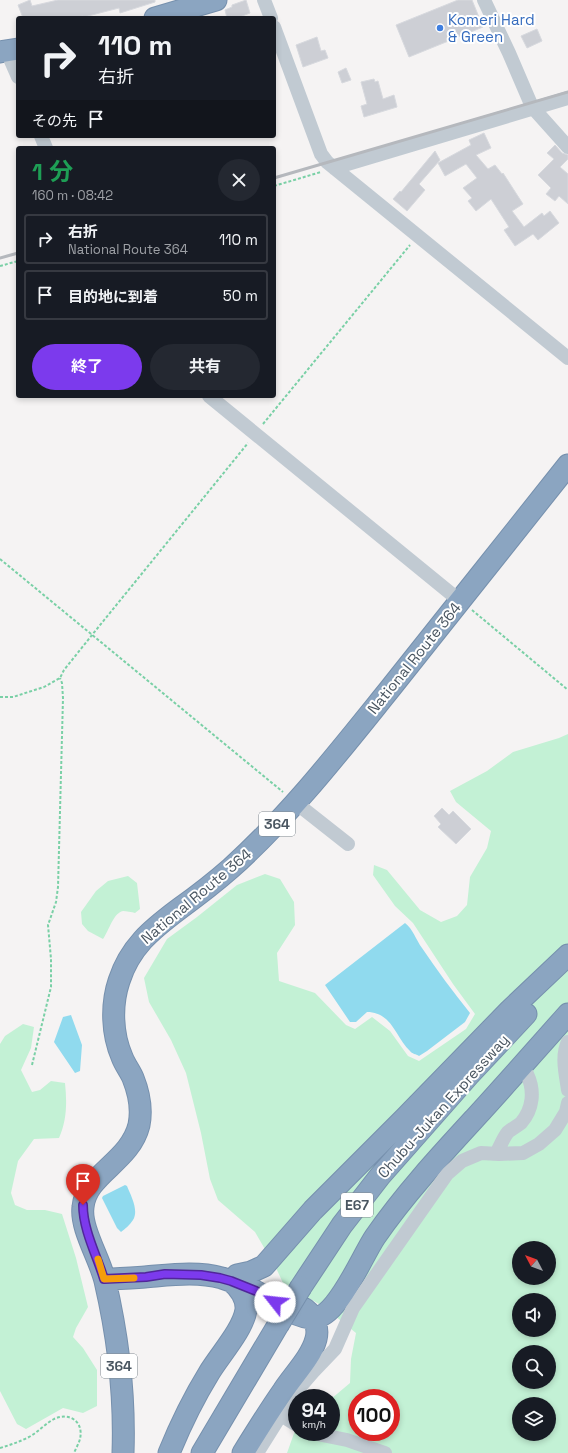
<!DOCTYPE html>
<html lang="ja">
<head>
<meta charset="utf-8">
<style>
  :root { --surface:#171b24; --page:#242831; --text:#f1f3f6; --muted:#9ea1a6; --line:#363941; --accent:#7c3aed }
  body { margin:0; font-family:"Space Grotesk","Noto Sans JP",sans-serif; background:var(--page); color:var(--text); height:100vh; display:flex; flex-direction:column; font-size:15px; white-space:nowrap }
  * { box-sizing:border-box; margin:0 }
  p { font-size:13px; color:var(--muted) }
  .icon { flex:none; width:22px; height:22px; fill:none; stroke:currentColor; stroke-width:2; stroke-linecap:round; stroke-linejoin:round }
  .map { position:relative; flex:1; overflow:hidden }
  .panel { position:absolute; left:16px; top:146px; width:260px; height:252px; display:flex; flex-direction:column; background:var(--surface); border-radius:4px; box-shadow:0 2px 6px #0003 }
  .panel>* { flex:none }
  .hud { position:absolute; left:16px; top:16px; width:260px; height:122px; border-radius:4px; box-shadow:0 2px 6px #0003; background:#171b24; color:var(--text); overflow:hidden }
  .needle { width:26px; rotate:311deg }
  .buttons { position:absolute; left:512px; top:1241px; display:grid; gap:8px }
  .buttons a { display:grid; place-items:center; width:44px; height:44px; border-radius:50%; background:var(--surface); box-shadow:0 2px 6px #0003; font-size:20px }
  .speed { position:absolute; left:288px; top:1389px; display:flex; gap:8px; font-size:20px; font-weight:700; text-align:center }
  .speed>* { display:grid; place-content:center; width:52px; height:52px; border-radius:50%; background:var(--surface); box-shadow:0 2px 6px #0003; line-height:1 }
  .speed small { font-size:10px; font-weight:400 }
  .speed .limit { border:6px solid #d22; background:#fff; color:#111 }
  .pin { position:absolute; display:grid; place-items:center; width:34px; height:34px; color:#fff; margin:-41px -17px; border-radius:50% 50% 50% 0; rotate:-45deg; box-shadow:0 0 4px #0007 }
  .pin .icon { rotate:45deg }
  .me { position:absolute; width:44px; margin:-22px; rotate:299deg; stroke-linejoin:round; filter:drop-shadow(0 0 3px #0008) }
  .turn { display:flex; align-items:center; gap:14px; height:84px; padding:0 16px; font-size:18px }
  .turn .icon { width:52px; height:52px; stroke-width:2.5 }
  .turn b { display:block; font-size:28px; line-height:34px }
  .then { display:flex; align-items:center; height:38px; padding:0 16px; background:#0003; gap:8px; font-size:15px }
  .round { display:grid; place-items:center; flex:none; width:42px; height:42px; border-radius:21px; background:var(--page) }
  .summary { display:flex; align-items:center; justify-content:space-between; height:68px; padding:0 16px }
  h1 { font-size:24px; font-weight:700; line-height:30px; color:#1e9e55 }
  .cta { display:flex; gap:8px; margin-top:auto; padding:8px 16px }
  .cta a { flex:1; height:46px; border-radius:24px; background:var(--accent); color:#fff; font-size:16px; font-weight:700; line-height:46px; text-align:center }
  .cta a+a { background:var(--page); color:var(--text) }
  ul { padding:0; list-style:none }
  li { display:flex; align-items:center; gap:12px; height:50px; margin:0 8px 6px; padding:0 8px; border:2px solid var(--line); border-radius:4px }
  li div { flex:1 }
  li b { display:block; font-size:15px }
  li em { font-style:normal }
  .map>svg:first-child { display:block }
</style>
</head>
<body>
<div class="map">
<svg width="568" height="1453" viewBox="0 0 568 1453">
  <rect width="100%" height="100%" fill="#f5f3f3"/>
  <path fill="#c3f1d5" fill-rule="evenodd" d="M568,734V1453H287L297,1425V1432H331V1399L350,1383L351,1359L356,1333L324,1307L283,1283L277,1270L255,1232L218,1200L210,1179L201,1133L186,1073L171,1040L149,1002L144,978L167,939L197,917L237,885L265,874L280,879L294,902L295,925L277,953L279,981L315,993L346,1025L355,1029L372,1017L390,1031L408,1056L419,1061L466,1029L475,1014L453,984L413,923L395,906L373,875L374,865L387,870L420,910L441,922L457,916L467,905L470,877L487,848L491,831L456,802L450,791L487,771L513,752L559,738ZM519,1248H549V1278H519ZM519,1300H549V1330H519ZM519,1352H549V1382H519ZM357,1398H391V1432H357ZM519,1404H549V1434H519Z
    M128,876L137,883L140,909L135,913C132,912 126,911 123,911C113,913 109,931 103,939L88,931L82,924L81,912L96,891L108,881Z
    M23,1024L34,1027L31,1048L21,1070L32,1092L40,1090L51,1081L65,1083C67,1102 67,1120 59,1138L34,1139L18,1161L11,1193L15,1205L27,1210H45L62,1214L76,1258L88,1307L76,1328L73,1337L83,1348L97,1370V1406L83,1413L63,1408L26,1429L17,1424L0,1391V1044L5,1036Z"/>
  <path fill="#90daee" d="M405,923C413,929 416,940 422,948C437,970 453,992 470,1013L465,1022L427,1051L419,1056C416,1054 412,1054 410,1051C396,1038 392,1012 367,1012L356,1022H350L325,985Z
    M71,1015L82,1045L80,1071L75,1073L54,1042L63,1017Z
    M125,1185L127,1186C131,1196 139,1210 133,1220C130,1225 125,1229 121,1232L117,1228L102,1198L103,1196Z"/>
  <path fill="#cdcfd5" stroke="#d7d9de" d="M30,0L32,6L58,0H155V2L120,13L119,8L84,17L83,16L74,18H23L18,5Z
    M246,0L250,13L237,18H233L232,16L227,18L225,10L232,7V5Z
    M458,0H472L483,27L409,57L396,25Z
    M537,29L542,41L527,48L521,36Z
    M317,37L321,51L325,50L328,58L303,67L296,45Z
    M346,68L351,80L342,83L338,72Z
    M374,79L375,82L378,81L383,99L394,95L397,107L364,117L361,106L367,104L361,82Z
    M484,133L491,148L476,155L488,169L495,165L502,174L503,173L523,204L512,211L524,227L542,213L544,216L550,211L559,223L538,240L533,234L515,246L504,230L509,227L491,199L476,211L468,201L472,198L463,188L477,178L466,164L445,176L438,163L471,145L469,140Z
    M555,145L562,153L568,155V159L560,167L568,174V204L559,196L555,201L546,194L551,188L538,175L554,159L547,153Z
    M435,151L440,160L419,184L425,190L407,211L393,199L400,191L401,192Z
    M442,808L449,815L453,811L471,829L456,844L438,827L441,824L434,816Z"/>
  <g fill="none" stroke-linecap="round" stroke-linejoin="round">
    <defs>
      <path id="highway" d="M155,18L216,0
        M0,52L18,49
        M237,1275L251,1272L264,1266L313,1210L405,1118L510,1010L568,955
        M105,1279C118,1279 131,1278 145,1277C170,1275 197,1271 222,1278C234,1282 246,1286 257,1292C272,1300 295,1318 313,1318C337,1319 362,1256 375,1237C404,1195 440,1156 475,1118C506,1084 537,1049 568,1014
        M301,1287L342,1225L380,1176L469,1075L526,1014
        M123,1453C125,1396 118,1337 105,1281C100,1259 80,1228 83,1207C86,1174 130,1162 139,1125C142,1110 139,1093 133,1078C130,1071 125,1065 122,1057C112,1034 111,1005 119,981C130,947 151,930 179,909C197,896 214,883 231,868C290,815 339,752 389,690C449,615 508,540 568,465
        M169,1453C180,1426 193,1399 209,1373C219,1356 243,1330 246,1310C247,1299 240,1288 231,1281
        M202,1453L278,1325
        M243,1453C256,1432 269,1411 283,1391C294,1374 311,1358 316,1339C319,1327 314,1316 305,1309"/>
    </defs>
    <use href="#highway" stroke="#7690ad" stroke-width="23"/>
    <path stroke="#7ad0a6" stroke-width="2" stroke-dasharray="3 2" stroke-linecap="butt" d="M274,186L321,172
      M0,266L18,261
      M263,424L410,245
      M0,559L283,792
      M472,610L568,690
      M0,697H13L44,687L60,678L64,670L92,635L248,443
      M32,1065L51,987V959L48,925L56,902L58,887L63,698L62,683L60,678
      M0,1448C10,1445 19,1442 29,1437C38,1432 45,1424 54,1419C69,1412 84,1421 80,1439C79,1443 76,1448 74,1453"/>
    <path stroke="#c1cad2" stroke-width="14" d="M264,0L271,18
      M484,0L509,53L530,102L534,109L568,147
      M274,27L321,154L327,162L568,358
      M9,50L11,61L18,77
      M41,136L46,148
      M334,168L568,98
      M209,396L460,601
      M296,803L348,844
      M568,1042C561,1056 566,1075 568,1090
      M496,1154C500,1147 503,1138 508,1132C512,1129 517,1126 521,1123C533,1109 535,1091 527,1074
      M281,1415L297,1425
      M307,1432L347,1440L385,1453
      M257,1453L294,1394L313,1372L335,1349L353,1308L447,1174L462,1161L481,1153L499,1154L523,1153L539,1144L555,1130L566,1112L568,1103"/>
    <use href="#highway" stroke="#8ba5c1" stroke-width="21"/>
    <path stroke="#b5b8bd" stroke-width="3" d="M274,178L568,92
      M0,258L18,253"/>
    <defs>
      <path id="highway-bridge" d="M278,1325L301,1287"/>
    </defs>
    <use href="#highway-bridge" stroke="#7690ad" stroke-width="23" stroke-linecap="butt"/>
    <use href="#highway-bridge" stroke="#8ba5c1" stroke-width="21"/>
  </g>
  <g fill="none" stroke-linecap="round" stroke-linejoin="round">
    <defs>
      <path id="route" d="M83,1205C83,1230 97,1256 104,1279L146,1277L165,1274L201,1275L220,1278L231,1281L256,1291L275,1302"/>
    </defs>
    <use href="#route" stroke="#51269a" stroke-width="10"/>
    <use href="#route" stroke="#7c3aed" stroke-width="7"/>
    <path stroke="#f59e0b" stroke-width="7" d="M98,1259L104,1279L134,1278"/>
  </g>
  <circle fill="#3f7fe0" stroke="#fff" stroke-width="1.5" cx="440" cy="28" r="4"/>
  <g text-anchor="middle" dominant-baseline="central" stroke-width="4" stroke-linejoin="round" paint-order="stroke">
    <g fill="#fff" stroke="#808990" stroke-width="1">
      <rect x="259" y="812" width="36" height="24" rx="3"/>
      <rect x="341" y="1193" width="32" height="24" rx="3"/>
      <rect x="101" y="1354" width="36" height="24" rx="3"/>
    </g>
    <g font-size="14" font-weight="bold" fill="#4a5661">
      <text x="277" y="824">364</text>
      <text x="357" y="1205">E67</text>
      <text x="119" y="1366">364</text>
    </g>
    <g font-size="15" fill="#366cbe" stroke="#fff" text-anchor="start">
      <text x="448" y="19">Komeri Hard<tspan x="448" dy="17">&amp; Green</tspan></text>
    </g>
    <g font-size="15" fill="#4a5661" stroke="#fff">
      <text transform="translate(414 658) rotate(-51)">National Route 364</text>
      <text transform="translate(196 896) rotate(-40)">National Route 364</text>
      <text transform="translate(443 1106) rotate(-48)">Chubu-Jukan Expressway</text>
    </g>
  </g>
</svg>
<div class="buttons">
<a><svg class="needle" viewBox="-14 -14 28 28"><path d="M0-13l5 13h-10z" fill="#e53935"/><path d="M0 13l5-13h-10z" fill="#9ea1a6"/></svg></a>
<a><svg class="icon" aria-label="sound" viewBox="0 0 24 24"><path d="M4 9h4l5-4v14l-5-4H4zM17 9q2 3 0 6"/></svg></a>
<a><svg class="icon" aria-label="search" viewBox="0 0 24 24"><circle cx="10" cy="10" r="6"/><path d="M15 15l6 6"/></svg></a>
<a><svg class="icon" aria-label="layers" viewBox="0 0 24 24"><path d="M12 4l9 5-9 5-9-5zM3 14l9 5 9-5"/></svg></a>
</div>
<div class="speed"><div>94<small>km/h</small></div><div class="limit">100</div></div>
<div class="pin" style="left:83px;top:1205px;background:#d93025"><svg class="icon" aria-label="arrive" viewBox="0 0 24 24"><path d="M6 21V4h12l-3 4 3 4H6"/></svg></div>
<svg class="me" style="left:275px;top:1302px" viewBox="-20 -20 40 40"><circle r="19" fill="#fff"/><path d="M0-13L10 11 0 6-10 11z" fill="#7c3aed"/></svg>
<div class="hud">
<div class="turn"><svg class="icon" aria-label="right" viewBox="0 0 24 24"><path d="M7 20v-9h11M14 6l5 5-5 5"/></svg><div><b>110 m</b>右折</div></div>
<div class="then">その先<svg class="icon" aria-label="arrive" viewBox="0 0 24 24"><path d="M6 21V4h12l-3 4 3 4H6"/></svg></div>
</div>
<section class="panel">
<div class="summary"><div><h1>1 分</h1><p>160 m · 08:42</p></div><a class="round"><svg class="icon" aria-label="close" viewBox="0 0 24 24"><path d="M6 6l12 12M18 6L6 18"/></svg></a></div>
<ul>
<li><svg class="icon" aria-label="right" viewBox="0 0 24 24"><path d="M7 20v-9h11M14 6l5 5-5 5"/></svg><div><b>右折</b><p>National Route 364</p></div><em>110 m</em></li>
<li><svg class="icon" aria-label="arrive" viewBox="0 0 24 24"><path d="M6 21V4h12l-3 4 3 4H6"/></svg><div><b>目的地に到着</b></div><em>50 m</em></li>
</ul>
<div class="cta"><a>終了</a><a>共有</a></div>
</section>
</div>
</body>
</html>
